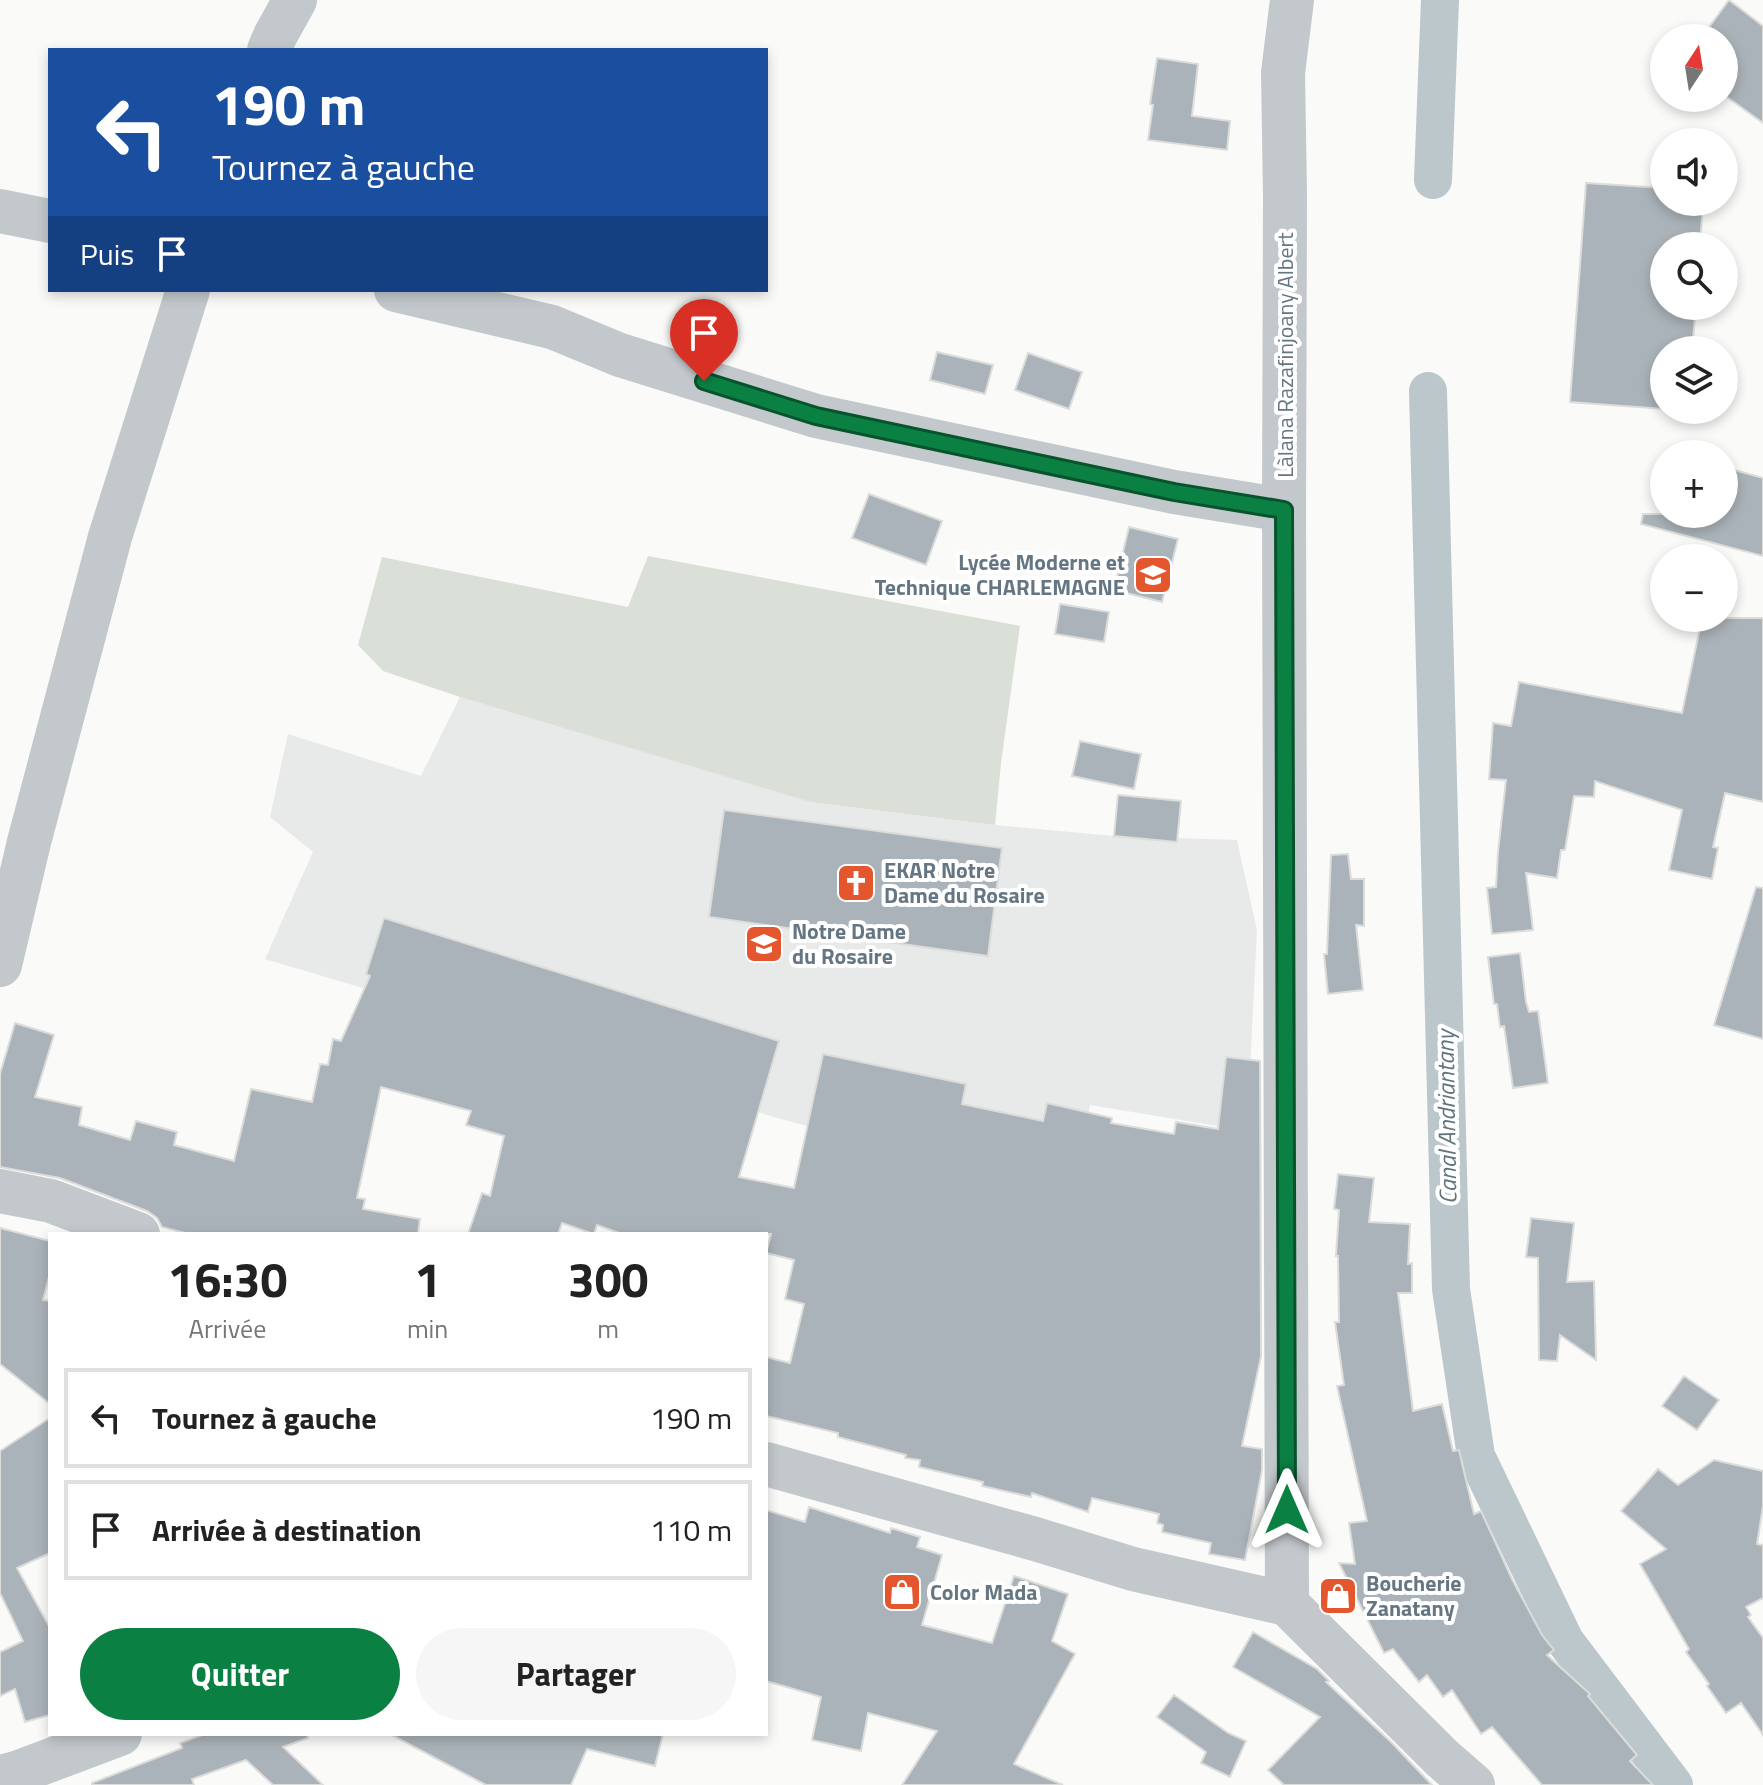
<!DOCTYPE html>
<html lang="fr">
<head>
<meta charset="utf-8">
<style>
  :root { --surface:#fff; --page:#f6f6f6; --text:#222; --muted:#767676; --line:#e0e0e0; --accent:#0b8043 }
  body { margin:0; font-family:"Titillium Web",sans-serif; background:var(--page); color:var(--text); height:100vh; display:flex; flex-direction:column; font-size:30px; white-space:nowrap }
  * { box-sizing:border-box; margin:0 }
  p { font-size:26px; color:var(--muted) }
  .icon { flex:none; width:44px; height:44px; fill:none; stroke:currentColor; stroke-width:2; stroke-linecap:round; stroke-linejoin:round }
  .map { position:relative; flex:1; overflow:hidden }
  .panel { position:absolute; left:48px; top:1232px; width:720px; height:504px; display:flex; flex-direction:column; background:var(--surface); border-radius:0px; box-shadow:0 4px 12px #0003 }
  .panel>* { flex:none }
  .hud { position:absolute; left:48px; top:48px; width:720px; height:244px; border-radius:0px; box-shadow:0 4px 12px #0003; background:#1a4fa0; color:#fff; overflow:hidden }
  .needle { width:52px; rotate:12deg }
  .fabs { position:absolute; left:1650px; top:24px; display:grid; gap:16px }
  .fabs a { display:grid; place-items:center; width:88px; height:88px; border-radius:50%; background:var(--surface); box-shadow:0 4px 12px #0003; font-size:40px }
  .pin { position:absolute; display:grid; place-items:center; width:68px; height:68px; color:#fff; margin:-82px -34px; border-radius:50% 50% 50% 0; rotate:-45deg; box-shadow:0 0 8px #0007 }
  .pin .icon { rotate:45deg }
  .me { position:absolute; width:88px; margin:-44px; rotate:0deg; stroke-linejoin:round; filter:drop-shadow(0 0 6px #0008) }
  .turn { display:flex; align-items:center; gap:28px; height:168px; padding:0 32px; font-size:36px }
  .turn .icon { width:104px; height:104px; stroke-width:2.5 }
  .turn b { display:block; font-size:56px; line-height:68px }
  .then { display:flex; align-items:center; height:76px; padding:0 32px; background:#0003; gap:16px; font-size:30px }
  .eta { display:flex; justify-content:space-evenly; align-items:center; height:136px; text-align:center }
  .eta b { font-size:48px; font-weight:700; line-height:56px }
  .cta { display:flex; gap:16px; margin-top:auto; padding:16px 32px }
  .cta a { flex:1; height:92px; border-radius:48px; background:var(--accent); color:#fff; font-size:32px; font-weight:700; line-height:92px; text-align:center }
  .cta a+a { background:var(--page); color:var(--text) }
  ul { padding:0; list-style:none }
  li { display:flex; align-items:center; gap:24px; height:100px; margin:0 16px 12px; padding:0 16px; border:4px solid var(--line); border-radius:0px }
  li div { flex:1 }
  li b { display:block; font-size:30px }
  li em { font-style:normal }
  .map>svg:first-child { display:block }
</style>
</head>
<body>
<div class="map">
<svg width="1763" height="1785" viewBox="0 0 1763 1785">
  <rect width="100%" height="100%" fill="#fafaf8"/>
  <path fill="#e8e9e9" d="M460,697L810,802L995,825L1114,836L1237,840L1257,930L1247,1131L1090,1105L1073,1191L909,1153L777,1118L538,1040L265,959L313,852L270,817L288,734L421,776Z"/>
  <path fill="#dadfd7" d="M648,556L1020,626L1001,763L995,825L810,802L460,697L383,671L358,645L382,557L628,607Z"/>
  <g fill="none" stroke-linecap="round" stroke-linejoin="round">
    <path stroke="#bbc7cb" stroke-width="38" d="M1433,180L1440,0
      M1428,391L1451,1289L1476,1456L1565,1641L1674,1785"/>
  </g>
  <path fill="#aab3b9" stroke="#dcdcda" stroke-width="2" d="M1729,0L1763,26V123L1724,95V38H1701Z
    M1157,58L1198,64L1192,116L1230,121L1227,150L1148,140L1153,105L1150,104Z
    M1586,183L1664,188V202H1703L1700,246H1664V306H1696L1692,350H1664V409L1570,402Z
    M937,352L993,365L985,394L930,380Z
    M1028,353L1082,372L1069,409L1015,390Z
    M1724,467L1763,478V556L1641,524L1643,514H1724Z
    M869,494L942,521L926,565L852,538Z
    M1129,527L1178,539L1162,602L1114,590Z
    M1060,604L1109,612L1104,642L1055,634Z
    M1702,618H1763V802L1725,793L1713,847L1718,848L1712,879L1669,870L1682,810L1595,781L1594,797L1574,796L1565,850H1561L1557,878L1526,873L1533,930L1492,934L1487,888L1496,887L1498,852L1506,780L1489,779L1493,723L1511,726L1519,682L1682,713Z
    M1080,741L1141,754L1134,789L1072,776Z
    M1118,795L1181,801L1177,842L1114,836Z
    M724,810L1002,848L988,956L709,917Z
    M1348,854L1351,879H1364V926L1356,925L1363,990L1328,994L1324,954H1327L1331,855Z
    M1756,887L1763,888V1039L1714,1025Z
    M384,918L779,1041L739,1177L794,1188L823,1054L966,1084L962,1104L1043,1121L1047,1103L1112,1118L1111,1123L1174,1134L1176,1122L1218,1129L1226,1057L1260,1061L1261,1356L1242,1446L1262,1449V1470L1245,1560L1209,1554L1211,1543L1162,1532L1163,1525L1157,1523L1159,1514L1092,1498L1088,1512L1032,1493L1031,1497L982,1486L983,1482L919,1467L920,1460L905,1458L906,1455L838,1437V1433L766,1416V1357L790,1363L804,1304L785,1299L794,1260L766,1253L771,1234H622L597,1225L594,1234L562,1223L558,1234H468L482,1193L490,1196L504,1136L466,1125L471,1111L381,1087L357,1198L365,1199L363,1209L420,1219L418,1234H189L162,1227L157,1218L147,1211L60,1178L0,1167V1074L15,1023L54,1035L35,1097L82,1107L79,1125L130,1140L136,1121L177,1132L174,1145L234,1161L251,1089L312,1102L320,1064L328,1065L333,1039L341,1041L370,976L366,974Z
    M1520,953L1526,1002L1529,1012L1538,1011L1548,1083L1513,1088L1504,1026L1500,1027L1497,1004H1494L1488,957Z
    M1338,1174L1374,1178L1369,1222L1410,1224L1408,1264L1412,1263V1293H1398L1413,1411L1442,1404L1453,1451L1459,1450L1474,1514L1481,1511L1512,1579L1542,1635L1554,1650L1547,1655L1590,1694L1588,1696L1637,1755L1630,1761L1653,1785H1542L1492,1727L1481,1734L1452,1690L1443,1697L1427,1675L1419,1682L1393,1649L1384,1653L1339,1563L1355,1564L1349,1523L1367,1521L1337,1386L1344,1385L1335,1322H1339L1338,1256H1336L1339,1210L1334,1209Z
    M1531,1218L1574,1223L1567,1282L1594,1281L1596,1360L1560,1335L1557,1361L1539,1360L1538,1258L1526,1257Z
    M0,1228L50,1241V1273L43,1300L50,1301V1404L0,1364Z
    M1684,1376L1719,1400L1697,1430L1662,1406Z
    M50,1418V1553L17,1568L50,1628V1715L25,1722L15,1689L0,1696V1652L23,1641L0,1593V1451Z
    M1714,1460L1763,1471V1506L1757,1544L1763,1545V1598L1746,1607L1751,1615L1748,1617L1763,1638V1735L1741,1703L1726,1713L1707,1686L1709,1684L1686,1652L1689,1649L1640,1564L1666,1549L1621,1511L1658,1469L1678,1485Z
    M809,1507L890,1533L891,1528L920,1537L917,1547L942,1555L922,1625L992,1643L1014,1576L1068,1594L1052,1641L1075,1654L1014,1764L1063,1785H902L937,1731L868,1713L861,1751L812,1740L821,1697L766,1681V1510L805,1522Z
    M1253,1632L1317,1669L1329,1681L1326,1682L1391,1742L1432,1785H1284L1268,1770L1320,1717L1233,1667Z
    M1174,1695L1228,1733L1246,1741L1230,1777L1201,1763L1206,1752L1157,1717Z
    M205,1734H307L308,1738L283,1747L323,1785H273L246,1760L192,1779L194,1785H92V1783L182,1748L180,1743Z
    M390,1734H663L655,1766L587,1749L571,1785H486Z"/>
  <g fill="none" stroke-linecap="round" stroke-linejoin="round">
    <path stroke="#c3c8cc" stroke-width="44" d="M1292,0L1283,73L1285,197L1284,510L1287,1604L1442,1758L1473,1785
      M269,50L275,36L295,0
      M0,211L50,221
      M396,290L552,327L620,355L816,416L1174,492L1284,510
      M0,965L29,842L110,537L188,290
      M0,1191L51,1201L138,1234
      M766,1464L1035,1539L1133,1569L1287,1604
      M0,1777L16,1773L120,1734"/>
  </g>
  <g fill="none" stroke-linecap="round" stroke-linejoin="round">
    <defs>
      <path id="route" d="M704,381L816,416L1174,492L1284,510L1287,1510"/>
    </defs>
    <use href="#route" stroke="#07532c" stroke-width="20"/>
    <use href="#route" stroke="#0b8043" stroke-width="14"/>
  </g>
  <defs>
    <symbol id="school-square" viewBox="-11 -11 22 22"><rect x="-9" y="-9" width="18" height="18" rx="4" fill="#e4572e" stroke="#fff"/><path d="M0-5L7-2L0 1L-7-2ZM-4 1L0 2.5L4 1V4Q0 6-4 4Z" fill="#fff"/></symbol>
    <symbol id="church-square" viewBox="-11 -11 22 22"><rect x="-9" y="-9" width="18" height="18" rx="4" fill="#e4572e" stroke="#fff"/><path d="M-1.2-6h2.4v3.5h3.3v2.4h-3.3V6h-2.4V-.1h-3.3v-2.4h3.3Z" fill="#fff"/></symbol>
    <symbol id="shop-square" viewBox="-11 -11 22 22"><rect x="-9" y="-9" width="18" height="18" rx="4" fill="#e4572e" stroke="#fff"/><path d="M-5-2.5h2.3a2.7 3.5 0 0 1 5.4 0H5L5.5 6h-11ZM-1.5-2.5h3a1.5 2.3 0 0 0-3 0Z" fill="#fff"/></symbol>
  </defs>
  <g fill-rule="evenodd">
    <use href="#school-square" x="1131" y="553" width="44" height="44"/>
    <use href="#church-square" x="834" y="861" width="44" height="44"/>
    <use href="#school-square" x="742" y="922" width="44" height="44"/>
    <use href="#shop-square" x="880" y="1570" width="44" height="44"/>
    <use href="#shop-square" x="1316" y="1574" width="44" height="44"/>
  </g>
  <g text-anchor="middle" dominant-baseline="central" stroke-width="8" stroke-linejoin="round" paint-order="stroke">
    <g font-size="22" fill="#657683" stroke="#fff">
      <text transform="translate(1285 355) rotate(-90)">Làlana Razafinjoany Albert</text>
    </g>
    <g font-size="22" font-weight="bold" fill="#657683" stroke="#fff" text-anchor="start">
      <text x="1125" y="562" text-anchor="end">Lycée Moderne et<tspan x="1125" dy="25">Technique CHARLEMAGNE</tspan></text>
      <text x="884" y="870">EKAR Notre<tspan x="884" dy="25">Dame du Rosaire</tspan></text>
      <text x="792" y="931">Notre Dame<tspan x="792" dy="25">du Rosaire</tspan></text>
      <text x="1366" y="1583">Boucherie<tspan x="1366" dy="25">Zanatany</tspan></text>
      <text x="930" y="1592">Color Mada</text>
    </g>
    <g font-size="24" font-style="italic" fill="#60757c" stroke="#fff">
      <text transform="translate(1446 1117) rotate(-91)">Canal Andriantany</text>
    </g>
  </g>
</svg>
<div class="fabs">
<a><svg class="needle" viewBox="-14 -14 28 28"><path d="M0-13l5 13h-10z" fill="#e53935"/><path d="M0 13l5-13h-10z" fill="#767676"/></svg></a>
<a><svg class="icon" aria-label="sound" viewBox="0 0 24 24"><path d="M4 9h4l5-4v14l-5-4H4zM17 9q2 3 0 6"/></svg></a>
<a><svg class="icon" aria-label="search" viewBox="0 0 24 24"><circle cx="10" cy="10" r="6"/><path d="M15 15l6 6"/></svg></a>
<a><svg class="icon" aria-label="layers" viewBox="0 0 24 24"><path d="M12 4l9 5-9 5-9-5zM3 14l9 5 9-5"/></svg></a>
<a>+</a>
<a>−</a>
</div>
<div class="pin" style="left:704px;top:381px;background:#d93025"><svg class="icon" aria-label="arrive" viewBox="0 0 24 24"><path d="M6 21V4h12l-3 4 3 4H6"/></svg></div>
<svg class="me" style="left:1287px;top:1510px" viewBox="-20 -20 40 40"><path d="M0-17L14 15 0 8-14 15z" fill="#0b8043" stroke="#fff" stroke-width="4"/></svg>
<div class="hud">
<div class="turn"><svg class="icon" aria-label="left" viewBox="0 0 24 24"><path d="M17 20v-9H6M10 6l-5 5 5 5"/></svg><div><b>190 m</b>Tournez à gauche</div></div>
<div class="then">Puis<svg class="icon" aria-label="arrive" viewBox="0 0 24 24"><path d="M6 21V4h12l-3 4 3 4H6"/></svg></div>
</div>
<section class="panel">
<div class="eta">
<div><b>16:30</b><p>Arrivée</p></div>
<div><b>1</b><p>min</p></div>
<div><b>300</b><p>m</p></div>
</div>
<ul>
<li><svg class="icon" aria-label="left" viewBox="0 0 24 24"><path d="M17 20v-9H6M10 6l-5 5 5 5"/></svg><div><b>Tournez à gauche</b></div><em>190 m</em></li>
<li><svg class="icon" aria-label="arrive" viewBox="0 0 24 24"><path d="M6 21V4h12l-3 4 3 4H6"/></svg><div><b>Arrivée à destination</b></div><em>110 m</em></li>
</ul>
<div class="cta"><a>Quitter</a><a>Partager</a></div>
</section>
</div>
</body>
</html>
